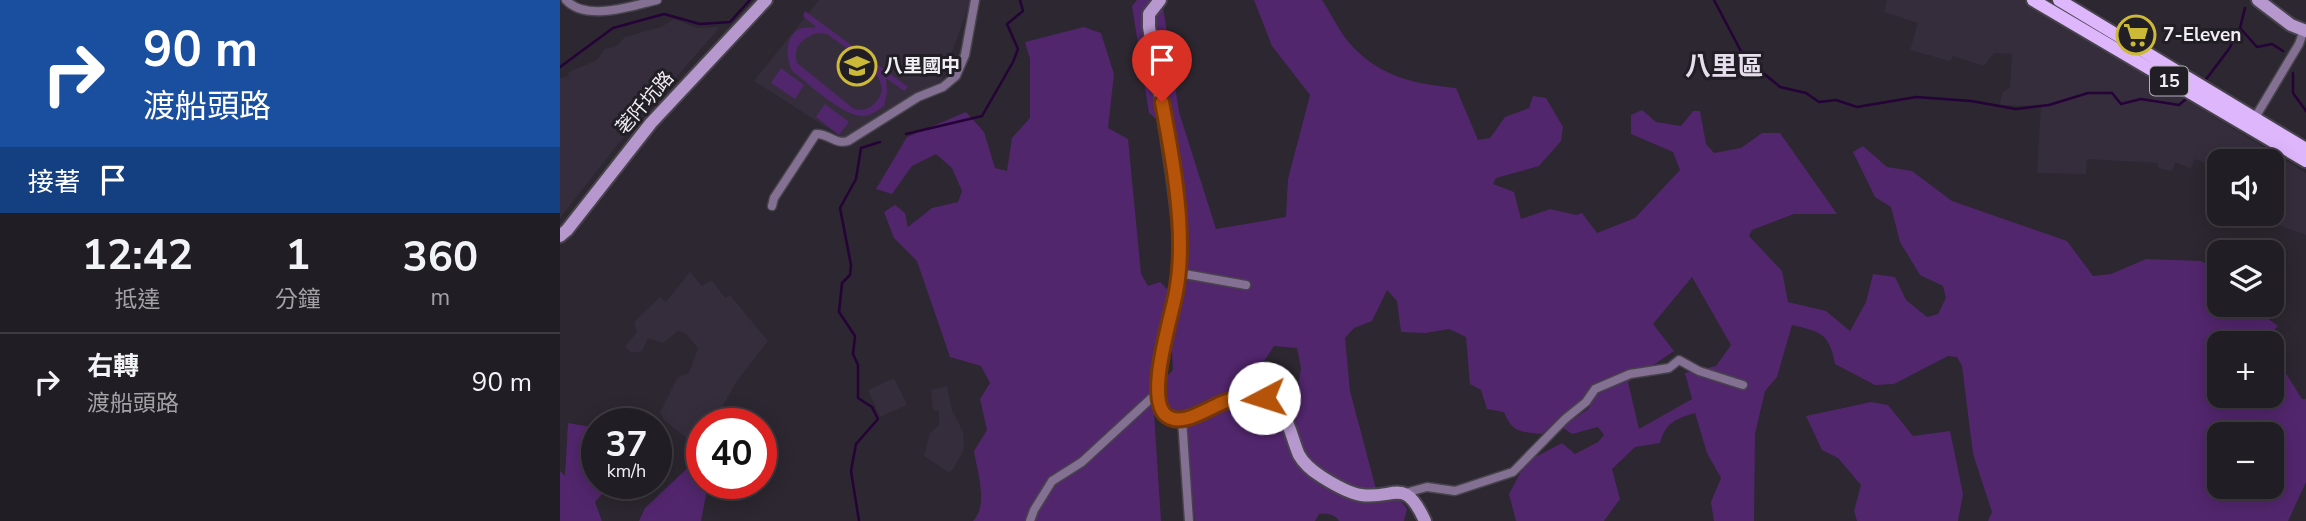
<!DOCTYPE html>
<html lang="zh-TW">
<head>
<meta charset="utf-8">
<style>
  :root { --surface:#211d24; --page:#29262c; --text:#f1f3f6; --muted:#a2a2a6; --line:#3e3b41 }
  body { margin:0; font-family:"Nunito Sans","Noto Sans TC",sans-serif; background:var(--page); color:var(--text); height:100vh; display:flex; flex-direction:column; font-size:26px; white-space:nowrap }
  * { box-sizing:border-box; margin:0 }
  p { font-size:23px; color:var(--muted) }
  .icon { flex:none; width:38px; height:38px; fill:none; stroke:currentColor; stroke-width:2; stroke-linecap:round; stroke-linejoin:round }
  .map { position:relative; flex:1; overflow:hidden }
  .drawer { display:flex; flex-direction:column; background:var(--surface); width:560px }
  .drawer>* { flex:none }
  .guide { background:#1a4fa0; color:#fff; overflow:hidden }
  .buttons { position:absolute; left:1647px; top:149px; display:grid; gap:14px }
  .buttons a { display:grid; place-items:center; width:77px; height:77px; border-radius:14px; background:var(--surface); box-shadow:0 4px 18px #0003,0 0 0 2px var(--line); font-size:35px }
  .speed { position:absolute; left:21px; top:408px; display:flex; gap:14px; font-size:35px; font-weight:700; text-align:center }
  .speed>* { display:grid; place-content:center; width:91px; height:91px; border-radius:50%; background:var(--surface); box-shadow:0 4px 18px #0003,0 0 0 2px var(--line); line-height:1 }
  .speed small { font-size:18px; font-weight:400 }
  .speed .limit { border:10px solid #d22; background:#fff; color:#111 }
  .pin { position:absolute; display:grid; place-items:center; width:60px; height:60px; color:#fff; margin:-72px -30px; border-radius:50% 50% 50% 0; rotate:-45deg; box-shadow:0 0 7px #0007 }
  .pin .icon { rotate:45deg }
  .me { position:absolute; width:77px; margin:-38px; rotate:265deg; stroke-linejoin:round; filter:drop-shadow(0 0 5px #0008) }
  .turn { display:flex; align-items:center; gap:24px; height:147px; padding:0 28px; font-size:32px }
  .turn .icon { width:91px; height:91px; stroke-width:2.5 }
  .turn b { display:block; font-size:49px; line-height:60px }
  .then { display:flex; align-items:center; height:66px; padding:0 28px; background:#0003; gap:14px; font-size:26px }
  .eta { display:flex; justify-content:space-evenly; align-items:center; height:119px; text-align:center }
  .eta b { font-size:42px; font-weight:700; line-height:49px }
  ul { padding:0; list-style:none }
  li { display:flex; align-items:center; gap:21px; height:98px; padding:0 28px; border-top:2px solid var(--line) }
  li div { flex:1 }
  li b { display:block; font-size:26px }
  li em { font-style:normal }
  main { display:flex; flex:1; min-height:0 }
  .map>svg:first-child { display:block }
</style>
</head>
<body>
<main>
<section class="drawer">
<div class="guide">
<div class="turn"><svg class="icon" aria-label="right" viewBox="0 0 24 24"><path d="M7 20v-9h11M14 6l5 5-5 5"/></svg><div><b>90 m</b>渡船頭路</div></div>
<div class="then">接著<svg class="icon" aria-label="arrive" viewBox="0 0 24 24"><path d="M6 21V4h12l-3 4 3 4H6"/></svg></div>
</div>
<div class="eta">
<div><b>12:42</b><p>抵達</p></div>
<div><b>1</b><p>分鐘</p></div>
<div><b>360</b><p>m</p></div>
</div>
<ul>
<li><svg class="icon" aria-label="right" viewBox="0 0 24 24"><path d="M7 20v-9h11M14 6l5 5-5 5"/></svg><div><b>右轉</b><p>渡船頭路</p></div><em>90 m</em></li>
</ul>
</section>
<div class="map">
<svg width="1746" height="521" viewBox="0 0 1746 521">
  <rect width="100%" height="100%" fill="#2c2730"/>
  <path fill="#352d3c" d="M259,0H411L381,82L285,139L194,81Z
    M1327,0H1463L1746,173V235L1718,225L1712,216L1718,202L1712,198V161H1659V168L1635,159L1631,169L1615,162L1612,171L1598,168V163L1527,159L1526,174L1477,173L1481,106L1440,105L1442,93L1450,87L1452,54L1434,53L1424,66L1393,56L1390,61L1350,50L1358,23L1324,12Z
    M114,19L137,28L160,27L58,144L0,218V78L7,77L9,72L37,60L45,49L56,46L65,37L101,27Z
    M130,272L142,286L152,280L165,298L170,295L208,341L176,382L154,423L142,424V444L135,445L104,420L100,412L118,377L129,373L138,348L126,334L118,331L103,343L88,338L82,351L71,353L65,346L77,332L74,322L100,297L106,302Z
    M334,378L347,405L320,417L308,390Z
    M387,386L392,410L403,432L404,443L403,452L392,471L388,472L364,456L370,433L379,425V411L373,410L371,390Z"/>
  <path fill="#52266d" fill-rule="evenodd" d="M577,0H589L603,7L619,112L656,229L726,217L728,179L750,95L712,46L694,0H762C772,15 780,33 792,46C821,77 855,84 896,88L918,140L930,138L945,117L969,108L973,96L986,98L1003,127L1001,141L979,166L936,178L933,184L954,192L961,219L990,209L1016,215L1022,213L1037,233L1075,218L1120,170L1113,152L1071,134V115L1082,110L1096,122L1121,126L1133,111H1140L1146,144L1154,153L1181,148L1202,133H1220L1277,214H1234L1192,230L1189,236L1222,271L1228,302L1266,311L1290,331L1306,302L1313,274L1335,277L1346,300L1367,317L1378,314L1386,298L1383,286L1360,275L1340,242L1331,207L1315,197L1293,152L1303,146L1327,167L1352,171L1392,201L1507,241L1533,276L1551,274L1586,259L1641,261L1659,271V304L1689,305L1718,326L1700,343H1659V396H1712V362L1725,372L1742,399H1746V482L1728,521H1428L1432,512L1413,454L1402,366L1397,357L1388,356L1334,384L1315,385L1275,364C1269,332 1260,332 1232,325L1217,377L1205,391L1195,434L1194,521H1154L1151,502L1161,478L1147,453L1135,413C1117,418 1105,423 1100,443L1075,447L1052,469L1060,499L1044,521H956L949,494L966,462L1002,443L1015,454L1038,442L1044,435L1038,427L1012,434L1002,427L1028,409L1036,397L1031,393L982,434C962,432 952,433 944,412L927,409L921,390L910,384L906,337L889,329L866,333L841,332L837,301L827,290L812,321L794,328L785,338L790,391L816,489L838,497L847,509L844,521H779C775,514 766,513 759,514L755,521H635L625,427L667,407L701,402L711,395L736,400L741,368L737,348L714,346L699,369L703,397L630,415L612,413L605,404L606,377L613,370L611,338L627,281L612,133L589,113L572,6ZM1132,277L1171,345L1156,366L1125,373L1132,399L1079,429L1068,382L1114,351L1093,324ZM1659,434H1712V486H1659Z
    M245,11L348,87L344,91L326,78L327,92L324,106C318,110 311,116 304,116C283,117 248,83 232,71C226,58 224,38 239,29C243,27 251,28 256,27L243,16ZM257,33L267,34C284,48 341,78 315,103C310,109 302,111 294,109L237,63C232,46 243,38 257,33Z
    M524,27L541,33L554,74L548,128L568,139L581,274L588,286L600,282L608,290L593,397L601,521H413C429,505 417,471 414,451L427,430L420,399L430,383L421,366L390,357L357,261L334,238L324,212L335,205L345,213L348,227L372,208L398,202L402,191L392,168L376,154L352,166L332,194L316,189L347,137L406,112L424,132L435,168L447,171L452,138L470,118V59L465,42Z
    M221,68L244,85L235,99L211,83Z
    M265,104L289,122L279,135L256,117Z
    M1712,269L1726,290L1724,297L1712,289Z
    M1311,402L1328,405L1353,436L1390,431L1403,494L1398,521H1297L1294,511L1301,485L1278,458L1262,450L1246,416Z
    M8,423L37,428V483H52L35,502L42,521H0V471L5,476Z
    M135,461L142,465V483H145L146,495L141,521H79L85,508Z"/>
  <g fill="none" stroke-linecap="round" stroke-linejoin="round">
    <path stroke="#250238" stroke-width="2.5" d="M1154,0L1184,57L1220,87L1246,93L1259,102L1276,100L1297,107L1356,97L1411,101L1456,109L1489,105L1528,93H1552L1561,104L1581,99L1619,105L1627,98
      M1685,8L1680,28L1697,47L1712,44L1723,51
      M0,67L53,28L104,14L140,24L170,22L190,0
      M1733,73V93L1746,111
      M1644,82L1669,49L1680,28
      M346,134L422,116L453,62L458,49L447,24L463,11L460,0
      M299,521L291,471L296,444L318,419L312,407L298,398V365L293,354L295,336L279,312L282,283L290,275L291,265L280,208L296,179L301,148L320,142"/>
    <defs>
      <path id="street" d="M6,0C26,22 72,6 97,0
        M1693,121L1739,44L1744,30
        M212,206L214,198L256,134C268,133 275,145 288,141L358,97L383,87L396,76L405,55L415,0
        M619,273L686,285
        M622,419L629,521
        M845,493L867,487L895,491L953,472L1005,419L1026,402L1035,389L1070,374L1109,368L1119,360L1139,371L1183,385
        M470,521L474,510L492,481L522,462L598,392"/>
      <path id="secondary" d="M600,0L589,14V27C598,80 607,132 614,185C617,211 622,238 620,264C618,301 586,378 601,410C612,432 649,408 664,403C674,399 690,396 700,398C727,401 730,435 739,455C744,464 754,472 762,477C773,484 789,493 801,495C835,500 844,475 865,521
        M1698,0L1731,25L1746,31
        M0,236L7,230L91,123L206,0"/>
      <path id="primary" d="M1473,0L1746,161
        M1499,0L1746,149"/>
    </defs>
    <use href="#street" stroke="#47434b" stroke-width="11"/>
    <use href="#secondary" stroke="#47434b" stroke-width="16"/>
    <use href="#primary" stroke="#47434b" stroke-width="16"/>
    <use href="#street" stroke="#837092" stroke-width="8"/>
    <use href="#secondary" stroke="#b697ce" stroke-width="12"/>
    <use href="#primary" stroke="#deb6fc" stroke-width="12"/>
  </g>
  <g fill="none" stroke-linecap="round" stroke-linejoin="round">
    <defs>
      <path id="route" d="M602,102C613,159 627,235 616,292C612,316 584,400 607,416C623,428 650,406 667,401C678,398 692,397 704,398"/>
    </defs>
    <use href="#route" stroke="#753606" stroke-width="18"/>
    <use href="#route" stroke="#b45309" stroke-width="12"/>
  </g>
  <defs>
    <symbol id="supermarket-ring" viewBox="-11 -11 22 22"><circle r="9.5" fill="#221e26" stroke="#cdb938" stroke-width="1.5"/><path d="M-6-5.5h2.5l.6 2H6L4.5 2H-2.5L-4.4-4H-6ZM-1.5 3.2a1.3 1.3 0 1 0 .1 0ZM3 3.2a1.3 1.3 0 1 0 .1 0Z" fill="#cdb938"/></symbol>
    <symbol id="school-ring" viewBox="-11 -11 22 22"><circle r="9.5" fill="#221e26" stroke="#cdb938" stroke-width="1.5"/><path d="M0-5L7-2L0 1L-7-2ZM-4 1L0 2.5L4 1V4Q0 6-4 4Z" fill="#cdb938"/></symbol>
  </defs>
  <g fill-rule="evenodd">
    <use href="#supermarket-ring" x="1554" y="13" width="44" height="44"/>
    <use href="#school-ring" x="275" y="44" width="44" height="44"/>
  </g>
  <g text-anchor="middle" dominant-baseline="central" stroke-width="6" stroke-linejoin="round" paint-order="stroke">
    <rect fill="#221e26" stroke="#b2afb6" stroke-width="2" x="1590" y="66.5" width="38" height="29" rx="5"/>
    <g font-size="18" font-weight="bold" fill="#f0edf3">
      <text x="1609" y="81">15</text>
    </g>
    <g font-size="19" font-weight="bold" fill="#f0edf3" stroke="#221e26" text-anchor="start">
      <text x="1603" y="35">7-Eleven</text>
      <text x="324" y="66">八里國中</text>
    </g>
    <g font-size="19" fill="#f0edf3" stroke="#221e26">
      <text transform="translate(85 103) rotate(-49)">荖阡坑路</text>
    </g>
    <g font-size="26" font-weight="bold" fill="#e6dfeb" stroke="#221e26">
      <text x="1164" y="66">八里區</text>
    </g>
  </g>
</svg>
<div class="buttons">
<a><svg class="icon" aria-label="sound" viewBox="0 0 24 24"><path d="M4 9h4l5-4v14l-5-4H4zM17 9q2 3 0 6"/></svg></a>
<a><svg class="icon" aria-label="layers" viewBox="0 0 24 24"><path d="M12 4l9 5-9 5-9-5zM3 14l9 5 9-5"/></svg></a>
<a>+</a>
<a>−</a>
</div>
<div class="speed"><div>37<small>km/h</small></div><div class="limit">40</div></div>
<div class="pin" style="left:602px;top:102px;background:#d93025"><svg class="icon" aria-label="arrive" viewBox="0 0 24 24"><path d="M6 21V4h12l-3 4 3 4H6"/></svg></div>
<svg class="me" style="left:704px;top:398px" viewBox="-20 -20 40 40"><circle r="19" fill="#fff"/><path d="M0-13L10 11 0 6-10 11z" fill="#b45309"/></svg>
</div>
</main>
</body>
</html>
